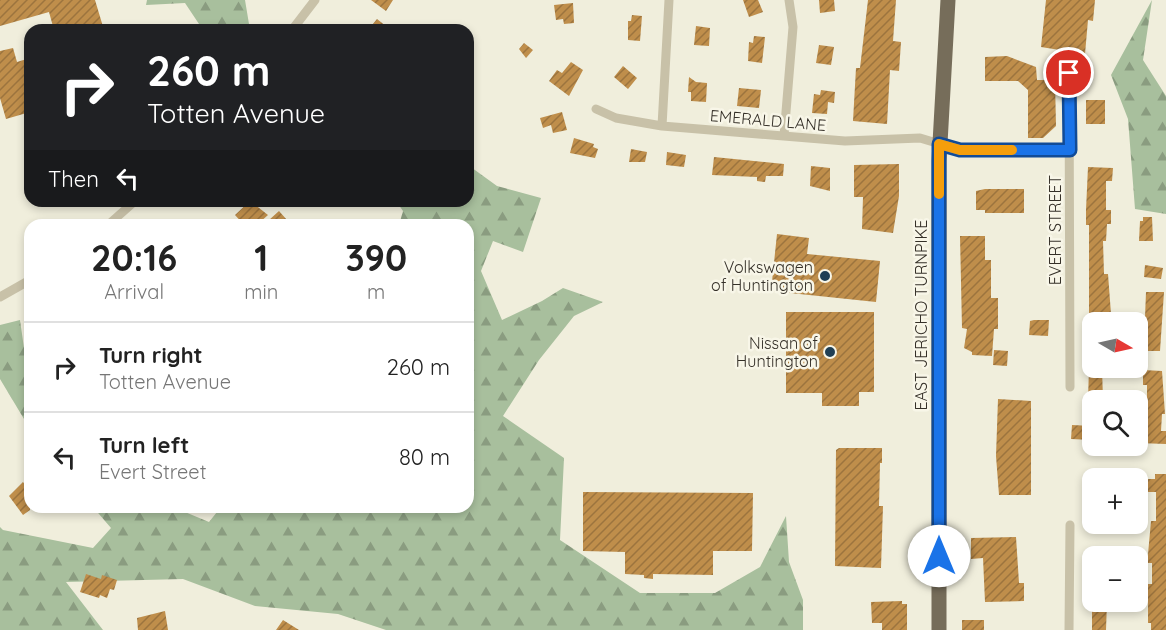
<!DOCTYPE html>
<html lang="en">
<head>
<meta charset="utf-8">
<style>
  :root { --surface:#fff; --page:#f6f6f6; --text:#222; --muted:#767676; --line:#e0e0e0 }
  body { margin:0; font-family:Quicksand,sans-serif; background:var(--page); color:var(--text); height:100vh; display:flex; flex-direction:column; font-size:22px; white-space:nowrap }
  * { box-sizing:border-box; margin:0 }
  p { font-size:20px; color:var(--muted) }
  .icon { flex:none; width:33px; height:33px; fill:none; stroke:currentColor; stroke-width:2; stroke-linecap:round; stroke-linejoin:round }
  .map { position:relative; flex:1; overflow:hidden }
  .side { position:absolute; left:24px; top:219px; width:450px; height:294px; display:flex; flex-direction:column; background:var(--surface); border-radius:18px; box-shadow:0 3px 9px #0003 }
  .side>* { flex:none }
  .hud { position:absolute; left:24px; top:24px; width:450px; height:183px; border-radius:18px; box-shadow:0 3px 9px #0003; background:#202124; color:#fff; overflow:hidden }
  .needle { width:39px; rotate:99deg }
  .buttons { position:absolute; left:1082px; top:312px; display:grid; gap:12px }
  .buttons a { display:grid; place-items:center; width:66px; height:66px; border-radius:12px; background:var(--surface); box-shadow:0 3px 9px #0003; font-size:30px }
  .pin { position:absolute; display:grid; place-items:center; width:51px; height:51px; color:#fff; margin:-26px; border:3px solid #fff; border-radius:50%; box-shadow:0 2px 6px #0007 }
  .me { position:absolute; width:66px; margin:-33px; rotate:0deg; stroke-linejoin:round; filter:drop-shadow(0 0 4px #0008) }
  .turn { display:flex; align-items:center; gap:21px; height:126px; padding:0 24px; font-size:27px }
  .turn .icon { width:78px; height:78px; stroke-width:2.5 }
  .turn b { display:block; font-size:42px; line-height:51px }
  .then { display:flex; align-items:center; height:57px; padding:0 24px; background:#0003; gap:12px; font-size:22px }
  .eta { display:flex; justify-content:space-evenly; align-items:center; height:102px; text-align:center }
  .eta b { font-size:36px; font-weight:800; line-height:42px }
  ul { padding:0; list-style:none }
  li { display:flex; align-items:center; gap:18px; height:90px; padding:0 24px; border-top:2px solid var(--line) }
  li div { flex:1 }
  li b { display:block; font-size:22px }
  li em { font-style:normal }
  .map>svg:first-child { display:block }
</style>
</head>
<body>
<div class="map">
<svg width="1166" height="630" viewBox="0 0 1166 630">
  <defs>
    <pattern id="forest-firs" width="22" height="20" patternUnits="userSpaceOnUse" patternTransform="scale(1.5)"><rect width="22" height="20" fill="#a8bf9d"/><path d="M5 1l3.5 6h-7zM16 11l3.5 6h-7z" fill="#8a9c80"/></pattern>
    <pattern id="building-hatch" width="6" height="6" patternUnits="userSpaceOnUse" patternTransform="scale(1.5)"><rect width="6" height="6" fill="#bf8e4b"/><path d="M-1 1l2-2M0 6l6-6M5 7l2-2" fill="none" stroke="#9c743e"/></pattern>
  </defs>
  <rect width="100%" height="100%" fill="#f0eedc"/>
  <path fill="url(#forest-firs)" d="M147,0H245L250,30L201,27L185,3L146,5Z
    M1152,0L1143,60L1166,96V214L1135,209L1128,119L1111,75Z
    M468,165L497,186L541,198L523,252L493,241L481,271L502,320L542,301L563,288L603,302L574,316L539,360L503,416L564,458L560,540L640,593H715L760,567L786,516L789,562L803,600V630H386L338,614L255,606L183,579L66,582L103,630H0V527L3,530L93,548L111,528L93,507H173L209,522L221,507H468V225H399L403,211L396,201H468Z
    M20,320L30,390V429L0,379V325Z"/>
  <path fill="url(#building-hatch)" d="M0,0H95L104,30H54L49,12L0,26Z
    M371,0H393L386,11Z
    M743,0H758L763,12L749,17Z
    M819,0H834L835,11L820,13Z
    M868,0H896L893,41L901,42L899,71L890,70L887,124L853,121L856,68H860Z
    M1046,0H1095L1093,21L1088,20L1085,54L1041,47Z
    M573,3L574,23L564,24L563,19L556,20L554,5Z
    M632,15L642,16L640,41L628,40V21H631Z
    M377,19L391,30H368Z
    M696,26L710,28L709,46L694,45Z
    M754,36L765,37L762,63L748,61L749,42L753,43Z
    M524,43L533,50L526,58L519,49Z
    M819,45L834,47L831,65L816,63Z
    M13,48L17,62L30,58V97L26,98L30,112L6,119L0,98V51Z
    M1007,56L1036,67L1037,80H1055L1056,126L1043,138H1028V90L1018,81H985V57Z
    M571,62L583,70L569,96L549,81L557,70L562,73Z
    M623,66L637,78L628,89L614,77Z
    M689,77L696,82L707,83L706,102L691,101V92H688Z
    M739,88L761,90L759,108L737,106Z
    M821,90L835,92L834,103L828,102L827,114L812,113L814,94L820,95Z
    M1086,100H1105V124H1086Z
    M562,112L567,130L553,133L551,125L543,128L540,118Z
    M574,138L594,144L593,147L598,149L595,158L570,153Z
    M631,149L647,152L645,162H629Z
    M667,152L686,155L684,167L666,165Z
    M714,157L784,164L783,176H766L765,182L757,181V177L712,175Z
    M899,164V196L893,233L862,229L863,197H854V165Z
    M811,166L830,168V191L810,186Z
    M1088,167L1113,168L1112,181H1106V210H1111V224H1107L1106,241H1103L1104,274H1108L1111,314L1089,313V225H1086V210Z
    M985,189H1024V213H985V210H976V191Z
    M250,201L268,215L259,223L257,220L252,225H244L235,215Z
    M279,211L287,220L282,225H274L269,220Z
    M1143,217H1152L1153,241H1139L1140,221H1143Z
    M777,234L809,238L807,254L880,261L876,302L771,291Z
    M960,236H985V260H991V298H998V329H994L992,356L972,355V352L964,348L967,329L962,328Z
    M1145,265L1163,268L1161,279L1144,277Z
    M1146,292H1164L1160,351H1148V343H1144Z
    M786,312H874V392H859V406H822V393H786Z
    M1034,320H1049L1048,336L1029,335L1030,321Z
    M994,350L1008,351L1007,366L993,365Z
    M1089,368H1102L1103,400H1088Z
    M1143,370L1162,371L1165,414H1162L1161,431H1166V444L1138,443V420H1147V385H1143Z
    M998,399L1031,401V495H999L996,456Z
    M1072,425L1092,426V440L1071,439Z
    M839,448H882V463H880L879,506H883L881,568L835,566L836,450Z
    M1155,474H1166V630H1151V623H1148V596H1145L1143,591V584H1152V563H1148V554L1151,521H1156V492H1143L1144,487H1139L1140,479H1155Z
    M23,482L30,491V510L23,515L9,496Z
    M583,492L753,493L752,551H713V575L653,574V579L644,578V575L625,574V552L583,551Z
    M1016,537L1019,583H1024V601L985,602L983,558L971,559V538Z
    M1098,547H1115V556H1098Z
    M86,574L101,579L102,575L117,580L114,590L110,589L107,598L100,595L99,598L80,592Z
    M902,601V604H907V630H882V623H872L871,602Z
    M1092,602H1107L1106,630H1092Z
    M165,611L168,630H138L137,618Z
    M283,620L299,630H276Z
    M962,620H984V630H962Z"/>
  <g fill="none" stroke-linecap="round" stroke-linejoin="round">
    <path stroke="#c8c1a8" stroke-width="9" d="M292,30L315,0
      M1069,73L1070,387
      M596,109L616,118L662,126L845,141L920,138L960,150H1069
      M662,126L669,0
      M784,136L793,27L789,0
      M108,225L135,201
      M0,297L30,280
      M1069,630L1070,525"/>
    <path stroke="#766d5a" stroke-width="15" d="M939,630V161L948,0"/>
  </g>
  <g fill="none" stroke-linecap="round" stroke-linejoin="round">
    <defs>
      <path id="route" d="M939,556V144L960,150H1070L1069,73"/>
    </defs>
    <use href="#route" stroke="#114b97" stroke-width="15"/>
    <use href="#route" stroke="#1a73e8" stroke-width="10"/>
    <path stroke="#f59e0b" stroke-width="10" d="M939,194V144L960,150H1012"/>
  </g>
  <g fill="#203f54" stroke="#f8f6e8" stroke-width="2">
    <circle cx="825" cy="276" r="6"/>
    <circle cx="830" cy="352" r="6"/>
  </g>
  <g text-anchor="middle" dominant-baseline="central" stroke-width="5" stroke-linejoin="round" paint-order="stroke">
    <g font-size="16" fill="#353028" stroke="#f8f6e8">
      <text transform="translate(768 120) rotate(5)">EMERALD LANE</text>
      <text transform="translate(1055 230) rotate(-90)">EVERT STREET</text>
      <text transform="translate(921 315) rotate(-90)">EAST JERICHO TURNPIKE</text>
    </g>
    <g font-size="16" fill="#353028" stroke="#f8f6e8" text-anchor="end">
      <text x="813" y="267">Volkswagen<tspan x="813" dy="18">of Huntington</tspan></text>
      <text x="818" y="343">Nissan of<tspan x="818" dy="18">Huntington</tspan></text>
    </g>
  </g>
</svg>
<div class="buttons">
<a><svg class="needle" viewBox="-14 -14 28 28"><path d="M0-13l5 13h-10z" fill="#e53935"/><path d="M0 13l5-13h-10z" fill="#767676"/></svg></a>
<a><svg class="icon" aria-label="search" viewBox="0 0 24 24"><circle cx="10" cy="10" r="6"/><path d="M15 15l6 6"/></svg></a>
<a>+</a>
<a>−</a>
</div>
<div class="pin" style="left:1069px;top:73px;background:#d93025"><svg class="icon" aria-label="arrive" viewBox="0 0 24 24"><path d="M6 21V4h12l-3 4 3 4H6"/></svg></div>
<svg class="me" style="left:939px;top:556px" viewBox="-20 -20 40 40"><circle r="19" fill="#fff"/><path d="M0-13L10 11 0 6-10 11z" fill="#1a73e8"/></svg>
<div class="hud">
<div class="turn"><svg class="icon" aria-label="right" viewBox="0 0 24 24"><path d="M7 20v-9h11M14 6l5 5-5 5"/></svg><div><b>260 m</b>Totten Avenue</div></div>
<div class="then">Then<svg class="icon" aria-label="left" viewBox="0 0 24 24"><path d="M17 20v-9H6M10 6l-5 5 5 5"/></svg></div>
</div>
<section class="side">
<div class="eta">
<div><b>20:16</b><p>Arrival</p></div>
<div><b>1</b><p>min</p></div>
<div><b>390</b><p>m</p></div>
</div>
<ul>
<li><svg class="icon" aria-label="right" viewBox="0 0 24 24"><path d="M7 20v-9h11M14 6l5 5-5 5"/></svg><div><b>Turn right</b><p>Totten Avenue</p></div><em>260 m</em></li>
<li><svg class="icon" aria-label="left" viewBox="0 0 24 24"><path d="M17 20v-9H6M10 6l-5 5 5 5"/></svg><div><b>Turn left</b><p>Evert Street</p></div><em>80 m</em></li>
</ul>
</section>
</div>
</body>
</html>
